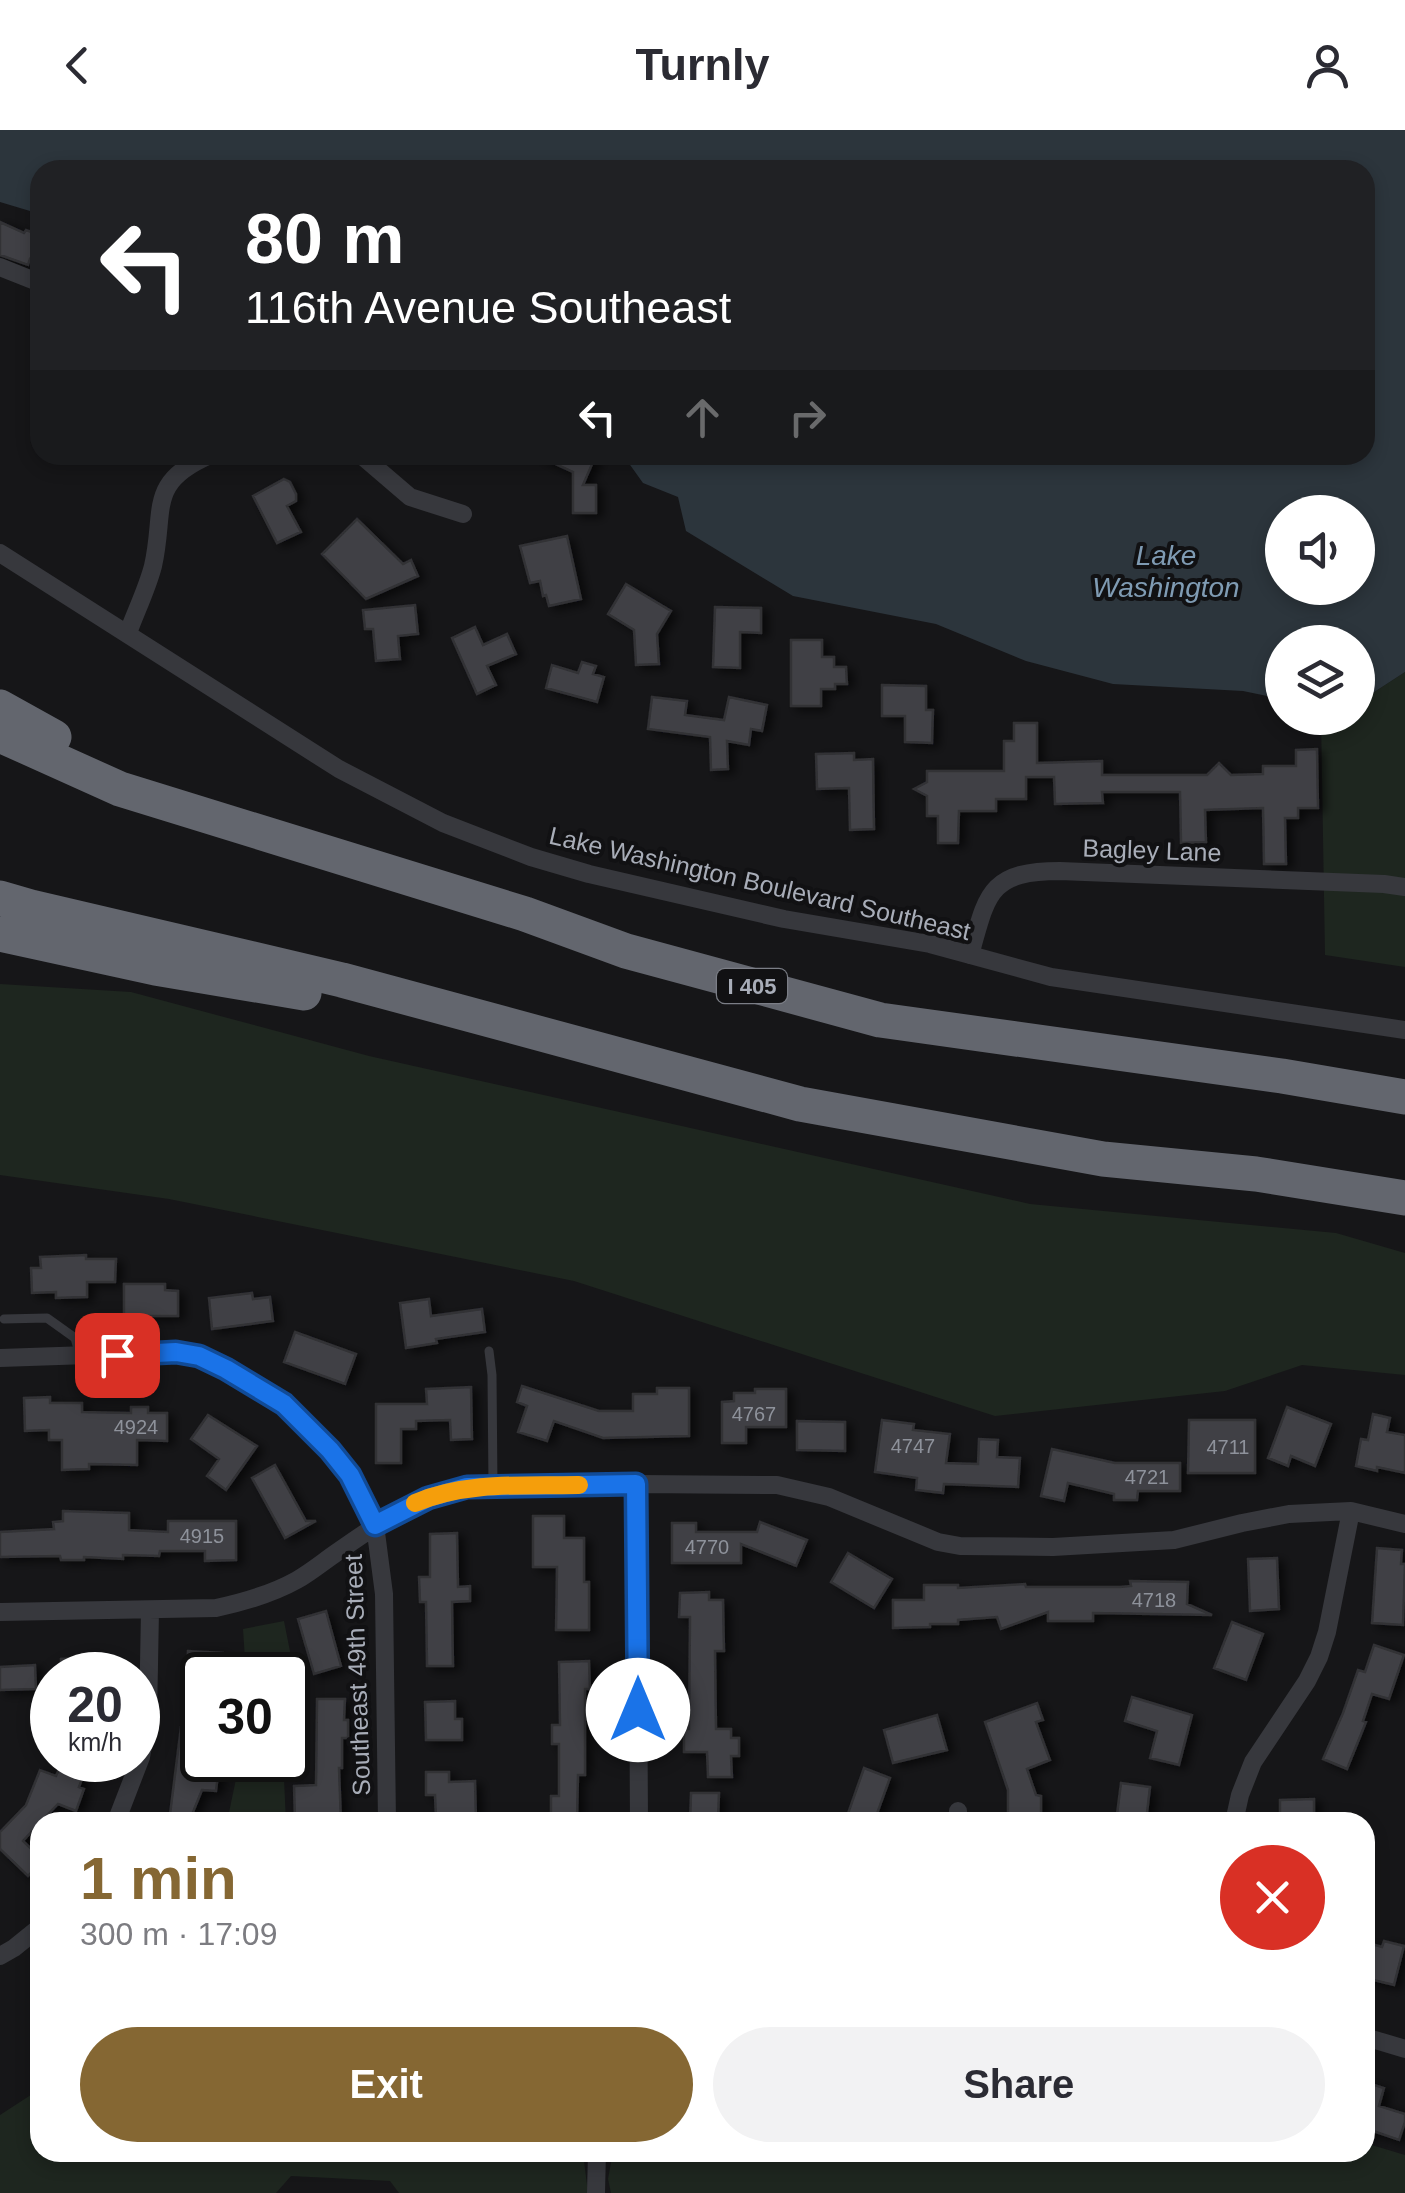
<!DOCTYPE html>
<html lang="en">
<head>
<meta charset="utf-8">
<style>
  :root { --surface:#fff; --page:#f2f2f3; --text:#2b2b33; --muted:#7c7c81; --accent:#856733 }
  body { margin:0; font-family:Helvetica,sans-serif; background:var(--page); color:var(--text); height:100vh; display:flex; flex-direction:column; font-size:38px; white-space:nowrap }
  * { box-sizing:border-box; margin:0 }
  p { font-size:32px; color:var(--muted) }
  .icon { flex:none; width:55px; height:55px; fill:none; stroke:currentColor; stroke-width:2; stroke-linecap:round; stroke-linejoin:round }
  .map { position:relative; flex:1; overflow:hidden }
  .sheet { position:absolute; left:30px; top:1682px; width:1345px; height:350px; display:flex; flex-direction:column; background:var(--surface); border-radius:30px; box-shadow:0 5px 15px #0003 }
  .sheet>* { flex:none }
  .banner { position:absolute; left:30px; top:30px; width:1345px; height:305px; border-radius:30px; box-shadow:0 5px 15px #0003; background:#202124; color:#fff; overflow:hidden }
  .tools { position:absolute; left:1265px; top:365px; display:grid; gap:20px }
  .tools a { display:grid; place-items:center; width:110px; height:110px; border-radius:50%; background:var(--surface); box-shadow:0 5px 15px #0003; font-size:50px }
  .speed { position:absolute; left:30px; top:1522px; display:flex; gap:20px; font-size:50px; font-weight:700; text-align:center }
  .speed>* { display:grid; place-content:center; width:130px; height:130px; border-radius:50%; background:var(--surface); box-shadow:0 5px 15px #0003; line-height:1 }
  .speed small { font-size:25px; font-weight:400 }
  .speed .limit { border:5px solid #111; border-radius:15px; background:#fff; color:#111 }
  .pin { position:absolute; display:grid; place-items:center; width:85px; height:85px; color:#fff; margin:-42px; border-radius:20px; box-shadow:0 5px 15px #0006 }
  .me { position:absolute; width:110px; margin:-55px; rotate:0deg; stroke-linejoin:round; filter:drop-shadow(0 0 8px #0008) }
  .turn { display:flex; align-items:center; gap:35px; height:210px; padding:0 50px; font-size:45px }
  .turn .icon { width:130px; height:130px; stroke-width:2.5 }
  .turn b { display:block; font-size:70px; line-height:85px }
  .lanes { display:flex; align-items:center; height:95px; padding:0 50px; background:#0003; justify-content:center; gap:50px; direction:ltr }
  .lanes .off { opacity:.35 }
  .round { display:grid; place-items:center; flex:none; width:105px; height:105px; border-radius:52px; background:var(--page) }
  .head { display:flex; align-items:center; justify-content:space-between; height:170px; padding:0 50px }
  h1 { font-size:60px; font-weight:600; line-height:75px; color:var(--accent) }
  .action { display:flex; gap:20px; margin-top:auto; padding:20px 50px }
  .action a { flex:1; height:115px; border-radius:60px; background:var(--accent); color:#fff; font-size:40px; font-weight:600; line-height:115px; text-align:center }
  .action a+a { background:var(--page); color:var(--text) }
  header { display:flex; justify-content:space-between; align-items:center; height:130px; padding:0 50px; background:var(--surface); font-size:45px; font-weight:600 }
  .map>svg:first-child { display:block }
</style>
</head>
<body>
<header><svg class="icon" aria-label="back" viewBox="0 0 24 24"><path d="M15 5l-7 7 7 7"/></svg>Turnly<svg class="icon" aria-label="person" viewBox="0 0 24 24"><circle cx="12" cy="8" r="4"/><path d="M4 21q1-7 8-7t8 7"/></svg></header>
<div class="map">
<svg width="1405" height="2063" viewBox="0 0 1405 2063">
  <defs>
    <filter id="shadow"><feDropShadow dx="6" dy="3.5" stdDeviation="5" flood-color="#0009"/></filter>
  </defs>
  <rect width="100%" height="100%" fill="#161618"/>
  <path fill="#1e261f" d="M1405,542V837L1325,825L1321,588H1358V569L1365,568Z
    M0,854L131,862L369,926L1030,1074L1336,1103L1405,1123V1245L1302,1235L1225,1261L995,1286L574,1151L169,1069L0,1045Z
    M284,1491L302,1582L284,1649L286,1692H227L240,1630H288V1545H246L243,1499Z
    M40,1959V2022L583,2023L588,2063H399L390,2051L291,2046L276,2063H0V1985Z
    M1365,2013L1405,2025V2063H611L608,2049L613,2022H1365Z"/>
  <path fill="#2c353c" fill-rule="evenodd" d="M0,0H1405V542L1365,568L1358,569V512H1282V569L1243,561L1113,554L1026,531L936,494L793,466L686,401L678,367L643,353L623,325H1365V40H40V84L0,72ZM1282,382H1358V458H1282Z"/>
  <path fill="#404145" stroke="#303034" stroke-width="2.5" filter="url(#shadow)" d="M0,92L24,103L26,100L40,105V133L30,129L28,135L0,125Z
    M536,325H596L583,355H596V383H573V342Z
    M284,349L290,352L296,364V371L287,376L301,402L277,413L253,366Z
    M357,389L403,434L411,430L418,446L366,469L322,424Z
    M567,406L581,469L549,476L546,465L543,466L540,451L530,453L520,416Z
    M626,454L671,481L657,504L659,534L636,535L634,500L608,484Z
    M415,475L418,504L398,506L400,529L376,531L373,499H365L363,480Z
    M715,477L761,478V503L740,502V538L713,537Z
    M475,497L483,515L507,504L516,524L487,536L496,555L477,564L452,508Z
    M791,510H822V527H834V537H846L847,554H835V559H821V576H791Z
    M582,532L596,536L593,544L604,547L597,572L546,558L552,535L578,543Z
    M882,555L926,556V580H933L932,613L905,612V586H882Z
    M652,567L687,571L685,585L724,590L729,567L767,575L762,601L751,599L749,615L727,611L728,639L711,640L710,607L648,599Z
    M1014,593H1037V633L1102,631V645H1207L1219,633L1231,645L1263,644V636H1296V620L1317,619L1318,678H1298V688H1285L1286,734H1264L1263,678L1205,680L1206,712L1181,713L1180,662H1102L1103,673L1055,674L1054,647H1026V669H996V681H959L958,713H938V686H927V666L914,659L927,652V641H1004V611H1014Z
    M854,623V630L873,629L874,699L850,700L849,658L817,659L816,624Z
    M86,1125V1129H116L115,1152H87V1167L56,1168V1162L32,1163L31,1138H41L40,1127Z
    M124,1154H165V1160L178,1161V1186H124Z
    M252,1163L253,1169L270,1167L273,1191L212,1199L209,1168Z
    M429,1169L431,1186L482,1179L485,1202L436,1209L437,1213L406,1218L400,1173Z
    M295,1202L356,1224L345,1254L284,1232Z
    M522,1256L599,1281H633V1264H657V1258H689V1306L603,1308L554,1291L547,1311L518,1302L527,1276L517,1272Z
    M471,1257L472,1309L451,1310L450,1290L416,1291V1299H401V1333H376V1274H427L426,1259Z
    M755,1259H786V1297H746V1313H722V1272L734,1271V1263H755Z
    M50,1267V1273H82V1282L131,1283V1277H148V1283H167V1311L137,1310V1335L89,1334V1339L62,1340V1310H49V1300L25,1301L24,1268Z
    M1287,1277L1331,1294L1315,1336L1291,1326L1288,1336L1268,1328Z
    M1373,1284L1390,1288L1387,1302L1405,1305V1343L1377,1337V1341L1356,1336L1361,1309L1368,1310Z
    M208,1285L257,1316L226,1360L207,1346L219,1329L191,1309Z
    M882,1290L914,1294L913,1300L950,1304L946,1333L978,1334L979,1309L998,1310L997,1327L1020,1328L1018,1357L944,1354L943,1363L916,1360L917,1348L875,1342Z
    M1189,1290H1255V1343H1188Z
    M797,1291L845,1292V1321L797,1320Z
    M1052,1319L1115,1333H1180V1361H1138L1137,1370H1114V1364L1068,1353L1064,1371L1041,1366Z
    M275,1335L306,1391H316L285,1408L252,1348Z
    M63,1381L129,1383V1400L168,1402V1391H236V1430L205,1431V1421H160L159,1426L123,1425V1429L84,1427V1430H61L60,1426L0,1427V1402L54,1399L53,1392L63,1391Z
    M533,1386H564V1408H584V1452H589V1500H556L557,1437H533Z
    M760,1392L807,1410L796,1436L741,1414V1433H672V1393H696V1402H757Z
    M457,1403L458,1457L470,1456V1471L452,1472L453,1536H427L426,1472H420L419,1447H430V1404Z
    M1377,1418L1402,1420L1401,1434H1405L1403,1495L1372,1493Z
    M848,1423L892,1449L874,1478L831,1452Z
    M1277,1428L1279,1479L1250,1481L1248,1429Z
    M1130,1451L1188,1452L1187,1474L1212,1485L1093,1483V1491H1048V1482L1001,1499L997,1487L958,1490V1494H930V1497L893,1498V1470H924V1455H958V1458L1025,1454L1026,1457H1120L1131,1456Z
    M709,1462V1470H723L724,1521H715L716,1599H731V1608H739V1626H731L732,1647H708L707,1622H684V1599H689L690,1487H679L680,1463Z
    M326,1481L341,1536L314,1544L298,1489Z
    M1232,1492L1263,1504L1246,1550L1214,1538Z
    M1374,1515L1404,1525L1389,1569L1372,1564L1363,1591L1366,1592L1347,1639L1323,1629L1343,1583L1358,1540L1365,1542Z
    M188,1521L223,1523V1545H187Z
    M82,1524H97V1529H102V1545H61V1529L82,1528Z
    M589,1531L590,1559H585V1645H578L577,1692H551V1666H559V1614H552V1595H560L559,1532Z
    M35,1535L36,1559L0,1560V1537Z
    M1132,1567L1192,1585L1179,1635L1150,1628L1157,1601L1125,1591Z
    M317,1569H345L344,1590H348V1608H342V1638H339L341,1692H295L294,1656L316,1655Z
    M455,1571V1589H462V1610H426L425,1572Z
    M1037,1573L1043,1590L1036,1592L1050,1630L1027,1639L1036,1665L1041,1666V1692H1008V1660L985,1592Z
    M937,1585L947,1620L893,1633L884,1600Z
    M181,1597L202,1600V1635L219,1637L216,1661L202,1660L189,1692H169Z
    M63,1630H89L79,1657L84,1659L76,1681L58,1674L23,1711L40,1727V1734L28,1746L0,1719V1702L26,1675L40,1640L56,1646Z
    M864,1638L890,1648L874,1692H845Z
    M426,1642H449V1652L475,1651L476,1689L436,1691L435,1665H426Z
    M1121,1653L1150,1657L1146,1692H1116Z
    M691,1663H719L718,1692H690Z
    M1314,1669V1692H1280V1670Z
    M1384,1811L1404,1816L1394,1855L1365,1848V1812L1382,1817Z
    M1365,1952L1384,1958L1379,1976L1405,1984V1992L1399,2010L1370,2000L1368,2008L1365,2007Z"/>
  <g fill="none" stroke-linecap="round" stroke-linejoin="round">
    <path stroke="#37383d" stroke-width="9" d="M4,1189L47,1188L75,1208L80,1226
      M489,1221L492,1245L493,1357"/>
    <path stroke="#37383d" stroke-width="18" d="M0,137L40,153
      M361,325L410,367L463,384
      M0,423L339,639L443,693L531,727L589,744L784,789L930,814L1051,847L1405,900
      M128,503C136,481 147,459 153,436C166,379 146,353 210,325
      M970,825C987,765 988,741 1060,741L1384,754L1405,757
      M0,1228L176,1222L199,1226L226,1239L283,1274L331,1319L350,1345L375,1395L384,1464L387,1692
      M637,1354L639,1692
      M0,1482L216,1478C244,1472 272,1464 297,1450C311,1442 323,1432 336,1423C377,1394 417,1366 467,1357L637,1354L777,1355L829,1367L938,1412L960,1416L1053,1417L1174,1410L1242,1393L1289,1384L1351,1381L1405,1394
      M116,1692L141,1627L148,1589L150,1480
      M958,1692V1681
      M1234,1692L1240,1665L1253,1632L1307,1551L1319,1527L1327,1502L1351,1381
      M0,1826L14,1818L40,1797
      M1365,1907L1405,1919
      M596,2063L597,2022"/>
    <path stroke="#63666e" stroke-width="35" d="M0,577L54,607
      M0,605L120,659L525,784L626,821L880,890L1282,946L1405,967
      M0,768L31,777L342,850L800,974L1103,1029L1256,1044L1405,1068
      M0,804L155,838L304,863"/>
  </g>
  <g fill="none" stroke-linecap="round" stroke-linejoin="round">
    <defs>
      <path id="route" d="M117,1225L176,1222L199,1226L226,1239L284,1274L330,1320L350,1345L375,1395L428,1368L467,1357L636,1354L638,1580"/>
    </defs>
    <use href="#route" stroke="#114b97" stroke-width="25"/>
    <use href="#route" stroke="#1a73e8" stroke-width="18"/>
    <path stroke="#f59e0b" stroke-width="18" d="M415,1373C467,1351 524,1356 579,1355"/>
  </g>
  <g text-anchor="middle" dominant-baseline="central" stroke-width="8" stroke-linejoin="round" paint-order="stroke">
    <g font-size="20" fill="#8e929b">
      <text x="754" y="1284">4767</text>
      <text x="136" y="1297">4924</text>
      <text x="913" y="1316">4747</text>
      <text x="1228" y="1317">4711</text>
      <text x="1147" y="1347">4721</text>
      <text x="202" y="1406">4915</text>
      <text x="707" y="1417">4770</text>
      <text x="1154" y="1470">4718</text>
    </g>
    <rect fill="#111113" stroke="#7b7e86" stroke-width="2.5" x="717" y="839" width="70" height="34" rx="8"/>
    <g font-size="22" font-weight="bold" fill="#a8adb8">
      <text x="752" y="856">I 405</text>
    </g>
    <g font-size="25" fill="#a8adb8" stroke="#111113">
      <text transform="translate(1152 720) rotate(2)">Bagley Lane</text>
      <text transform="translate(760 753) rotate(13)">Lake Washington Boulevard Southeast</text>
      <text transform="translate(357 1545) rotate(-92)">Southeast 49th Street</text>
    </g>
    <g font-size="28" font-style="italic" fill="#7f9bb3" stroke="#111113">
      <text x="1166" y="425">Lake<tspan x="1166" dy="32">Washington</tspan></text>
    </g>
  </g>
</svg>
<div class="tools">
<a><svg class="icon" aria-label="sound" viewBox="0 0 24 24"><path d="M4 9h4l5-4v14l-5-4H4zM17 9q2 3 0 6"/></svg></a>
<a><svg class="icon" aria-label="layers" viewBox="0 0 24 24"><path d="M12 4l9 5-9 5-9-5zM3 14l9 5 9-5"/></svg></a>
</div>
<div class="speed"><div>20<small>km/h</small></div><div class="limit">30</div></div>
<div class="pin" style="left:117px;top:1225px;background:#d93025"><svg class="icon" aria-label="arrive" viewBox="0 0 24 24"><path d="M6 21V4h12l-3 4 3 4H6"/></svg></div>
<svg class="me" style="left:638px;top:1580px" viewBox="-20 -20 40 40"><circle r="19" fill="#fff"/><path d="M0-13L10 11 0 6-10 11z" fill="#1a73e8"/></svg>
<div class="banner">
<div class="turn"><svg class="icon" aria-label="left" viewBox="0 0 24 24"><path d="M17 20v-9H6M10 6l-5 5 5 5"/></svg><div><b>80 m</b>116th Avenue Southeast</div></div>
<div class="lanes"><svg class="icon" aria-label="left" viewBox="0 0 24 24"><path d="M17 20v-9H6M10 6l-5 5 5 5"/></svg><svg class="icon off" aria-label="ahead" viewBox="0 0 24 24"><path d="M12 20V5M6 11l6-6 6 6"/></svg><svg class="icon off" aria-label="right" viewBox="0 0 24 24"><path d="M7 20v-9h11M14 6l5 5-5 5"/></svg></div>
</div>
<section class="sheet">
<div class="head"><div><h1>1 min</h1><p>300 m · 17:09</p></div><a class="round" style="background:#d93025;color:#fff"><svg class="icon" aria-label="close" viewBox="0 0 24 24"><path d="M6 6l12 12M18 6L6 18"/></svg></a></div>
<div class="action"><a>Exit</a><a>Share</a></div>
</section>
</div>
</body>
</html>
